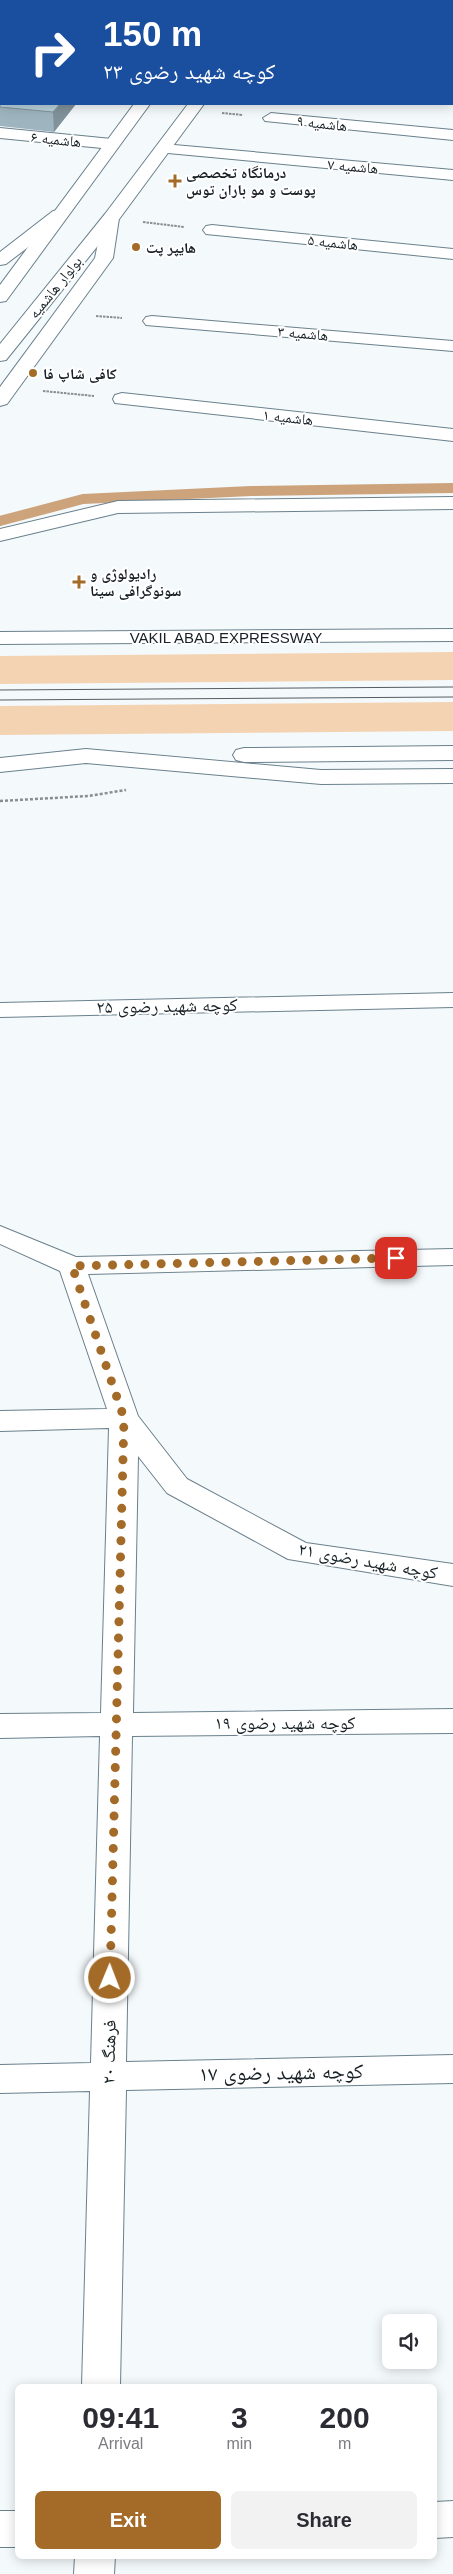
<!DOCTYPE html>
<html lang="en">
<head>
<meta charset="utf-8">
<style>
  :root { --surface:#fff; --page:#f2f2f3; --text:#2b2b33; --muted:#7c7c81; --accent:#a36a28 }
  body { margin:0; font-family:Helvetica,"Noto Naskh Arabic",sans-serif; background:var(--page); color:var(--text); height:100vh; display:flex; flex-direction:column; font-size:19px; white-space:nowrap }
  * { box-sizing:border-box; margin:0 }
  p { font-size:16px; color:var(--muted) }
  .icon { flex:none; width:28px; height:28px; fill:none; stroke:currentColor; stroke-width:2; stroke-linecap:round; stroke-linejoin:round }
  .map { position:relative; flex:1; overflow:hidden }
  .drawer { position:absolute; left:15px; top:2384px; width:422px; height:175px; display:flex; flex-direction:column; background:var(--surface); border-radius:8px; box-shadow:0 2px 12px #0003 }
  .drawer>* { flex:none }
  .top-card { position:absolute; left:0px; top:0px; width:454px; height:105px; box-shadow:0 2px 12px #0003; background:#1a4fa0; color:#fff; overflow:hidden }
  .controls { position:absolute; left:382px; top:2314px; display:grid; gap:10px }
  .controls a { display:grid; place-items:center; width:55px; height:55px; border-radius:8px; background:var(--surface); box-shadow:0 2px 12px #0003; font-size:25px }
  .pin { position:absolute; display:grid; place-items:center; width:42px; height:42px; color:#fff; margin:-21px; border-radius:10px; box-shadow:0 2px 8px #0006 }
  .me { position:absolute; width:55px; margin:-28px; rotate:1deg; stroke-linejoin:round; filter:drop-shadow(0 0 4px #0008) }
  .turn { display:flex; align-items:center; gap:18px; height:105px; padding:0 20px; font-size:22px }
  .turn .icon { width:65px; height:65px; stroke-width:2.5 }
  .turn b { display:block; font-size:35px; line-height:42px }
  .eta { display:flex; justify-content:space-evenly; align-items:center; height:85px; text-align:center }
  .eta b { font-size:30px; font-weight:700; line-height:35px }
  .action { display:flex; gap:10px; margin-top:auto; padding:10px 20px }
  .action a { flex:1; height:58px; border-radius:8px; background:var(--accent); color:#fff; font-size:20px; font-weight:700; line-height:58px; text-align:center }
  .action a+a { background:var(--page); color:var(--text) }
  .map>svg:first-child { display:block }
</style>
</head>
<body>
<div class="map">
<svg width="453" height="2574" viewBox="0 0 453 2574">
  <rect width="100%" height="100%" fill="#f4f9fc"/>
  <path fill="#f4d3b3" d="M453,652V680L0,684V656Z
    M453,702V731L0,735V706Z"/>
  <g fill="none" stroke-linecap="round" stroke-linejoin="round">
    <path stroke="#cca37b" stroke-width="10" d="M0,521L83,499L251,491L453,488"/>
    <defs>
      <path id="minor" d="M30,0H58V1H30Z
        M271,113L453,130V140L265,121L263,118Z
        M0,128L112,139L120,144L112,149L0,138Z
        M163,144L453,170V180L157,152L155,149Z
        M212,225L453,249V259L206,234L203,230L206,226Z
        M152,316L453,341V351L146,325L143,321L146,317Z
        M122,393L453,429V441L115,403L113,399L115,395Z
        M453,497V509L118,513L0,541V529L118,501Z
        M453,993V1007L0,1017V1003Z
        M0,1226L76,1257L453,1249V1265L88,1274L138,1416L187,1479L306,1543L453,1564V1586L288,1559L167,1493L138,1456L133,1713L453,1709V1733L132,1736L126,2062L453,2055V2083L126,2090L120,2386H82L90,2091L0,2093V2065L91,2063L100,1736L0,1738V1714L101,1713L109,1428L0,1431V1411L107,1409L60,1271L0,1244Z
        M453,2501V2537L435,2538V2502Z
        M0,2511H18V2547H0Z
        M75,2556H115L114,2574H74Z"/>
      <path id="primary" d="M134,104H150L6,301L0,302V285Z
        M188,104H204L117,222L6,360L0,361V344L105,214Z"/>
      <path id="trunk" d="M59,210L65,211L67,215L65,219L6,264L0,265V252L53,211Z
        M111,213L117,214L119,218L113,258L7,404L0,406V387L95,258L103,218L105,214Z
        M453,629V641L0,644V632Z
        M453,746V760L244,762L236,760L233,755L236,750L244,748Z
        M86,749L321,770L453,769V783L321,784L86,763L0,772V758Z"/>
    </defs>
    <use href="#minor" stroke="#6a808c" stroke-width="2"/>
    <use href="#primary" stroke="#6a808c" stroke-width="2"/>
    <use href="#trunk" stroke="#6a808c" stroke-width="2"/>
    <path stroke="#888f93" stroke-width="2" stroke-dasharray="2.5 1" stroke-linecap="butt" d="M222,113L243,115
      M143,222L184,227
      M96,316L122,318
      M43,391L94,396"/>
    <path stroke="#888f93" stroke-width="2.5" stroke-dasharray="3 2" stroke-linecap="butt" d="M0,801L88,796L126,790"/>
    <use href="#minor" fill="#fff" fill-rule="evenodd"/>
    <use href="#primary" fill="#fff" fill-rule="evenodd"/>
    <use href="#trunk" fill="#fff" fill-rule="evenodd"/>
    <path stroke="#555d62" stroke-width="1" d="M0,690L453,687
      M0,700L453,697"/>
  </g>
  <path fill="#9eb4be" d="M0,50L76,104L54,132L0,126Z"/>
  <path fill="#81929b" d="M60,104H76L54,132L53,112Z"/>
  <path fill="#b8d1dd" stroke="#81929b" d="M0,50L1,51V69H0Z
    M0,69H1V104H60L53,112L0,107Z"/>
  <g fill="none" stroke-linecap="round" stroke-linejoin="round">
    <path stroke="#a36a28" stroke-width="9" stroke-dasharray="0 16.2" d="M110,1978L124,1418L72,1266L396,1258"/>
  </g>
  <g fill="#a36a28" stroke="#fff" stroke-width="2">
    <path d="M172.5 173.5h5v5h5v5h-5v5h-5v-5h-5v-5h5z"/>
    <circle cx="136" cy="247" r="5"/>
    <circle cx="33" cy="373" r="5"/>
    <path d="M76.5 574.5h5v5h5v5h-5v5h-5v-5h-5v-5h5z"/>
  </g>
  <g text-anchor="middle" dominant-baseline="central" stroke-width="4" stroke-linejoin="round" paint-order="stroke">
    <g font-size="15" fill="#172025" stroke="#fff">
      <text transform="translate(322 123) rotate(6)">هاشمیه ۹</text>
      <text transform="translate(56 139) rotate(6)">هاشمیه ۶</text>
      <text transform="translate(353 166) rotate(5)">هاشمیه ۷</text>
      <text transform="translate(333 242) rotate(6)">هاشمیه ۵</text>
      <text transform="translate(55 287) rotate(-51)">بولوار هاشمیه</text>
      <text transform="translate(303 333) rotate(5)">هاشمیه ۳</text>
      <text transform="translate(288 417) rotate(6)">هاشمیه ۱</text>
      <text x="226" y="637">VAKIL ABAD EXPRESSWAY</text>
    </g>
    <g font-size="15" font-weight="bold" fill="#172025" stroke="#fff" text-anchor="start">
      <text x="186" y="172">درمانگاه تخصصی<tspan x="186" dy="17">پوست و مو باران توس</tspan></text>
      <text x="146" y="247">هایپر پت</text>
      <text x="43" y="373">کافی شاپ فا</text>
      <text x="90" y="573">رادیولوژی و<tspan x="90" dy="17">سونوگرافی سینا</tspan></text>
    </g>
    <g font-size="18" fill="#172025" stroke="#fff">
      <text transform="translate(167 1006) rotate(-1)">کوچه شهید رضوی ۲۵</text>
      <text transform="translate(368 1561) rotate(10)">کوچه شهید رضوی ۲۱</text>
      <text x="285" y="1723">کوچه شهید رضوی ۱۹</text>
      <text transform="translate(109 2052) rotate(-89)">فرهنگ ۲۰</text>
    </g>
    <g font-size="21" fill="#172025" stroke="#fff">
      <text transform="translate(281 2072) rotate(-1)">کوچه شهید رضوی ۱۷</text>
    </g>
  </g>
</svg>
<div class="controls">
<a><svg class="icon" aria-label="sound" viewBox="0 0 24 24"><path d="M4 9h4l5-4v14l-5-4H4zM17 9q2 3 0 6"/></svg></a>
</div>
<div class="pin" style="left:396px;top:1258px;background:#d93025"><svg class="icon" aria-label="arrive" viewBox="0 0 24 24"><path d="M6 21V4h12l-3 4 3 4H6"/></svg></div>
<svg class="me" style="left:110px;top:1978px" viewBox="-20 -20 40 40"><circle r="17" fill="#a36a28" stroke="#fff" stroke-width="3"/><path d="M0-11L8 9 0 5-8 9z" fill="#fff"/></svg>
<div class="top-card">
<div class="turn"><svg class="icon" aria-label="right" viewBox="0 0 24 24"><path d="M7 20v-9h11M14 6l5 5-5 5"/></svg><div><b>150 m</b>کوچه شهید رضوی ۲۳</div></div>
</div>
<section class="drawer">
<div class="eta">
<div><b>09:41</b><p>Arrival</p></div>
<div><b>3</b><p>min</p></div>
<div><b>200</b><p>m</p></div>
</div>
<div class="action"><a>Exit</a><a>Share</a></div>
</section>
</div>
</body>
</html>
